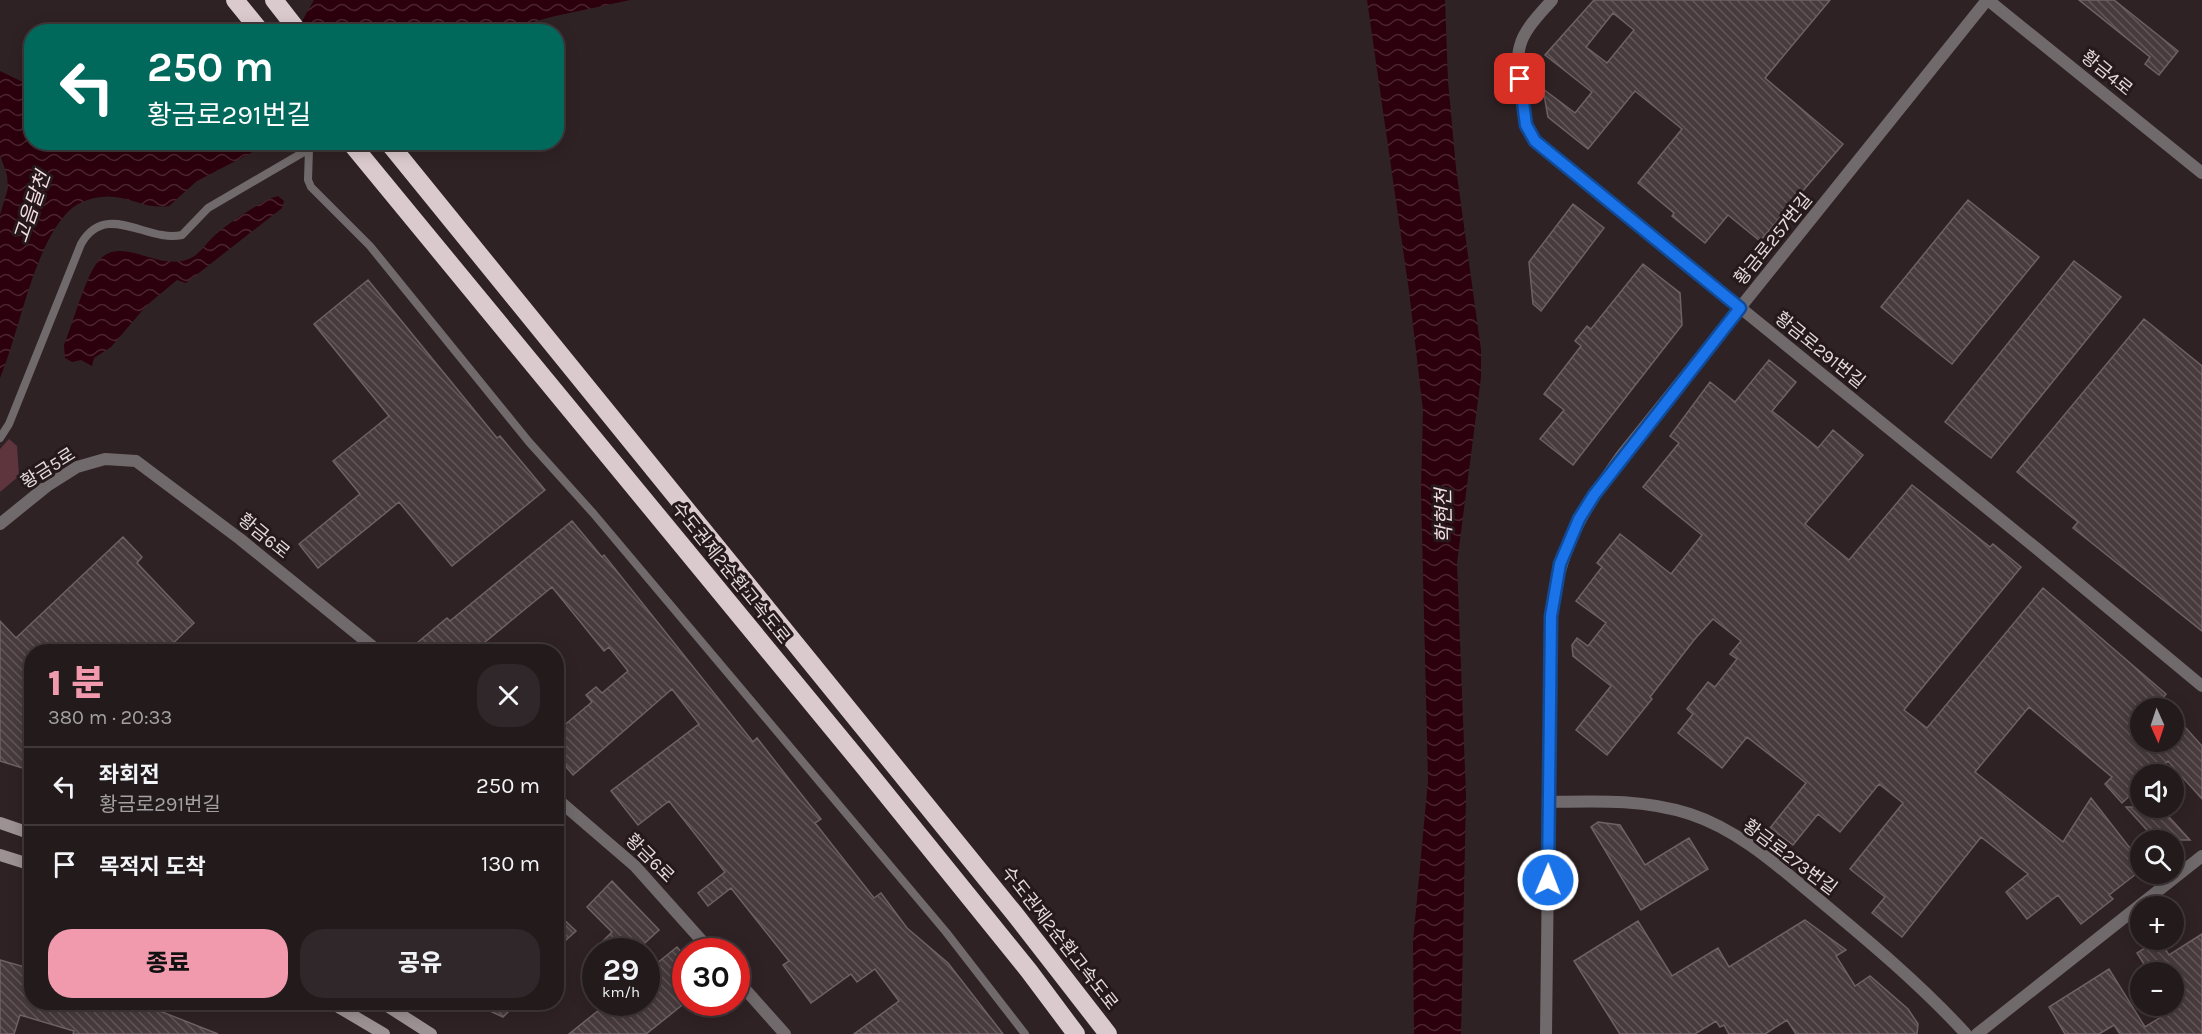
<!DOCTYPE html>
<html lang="ko">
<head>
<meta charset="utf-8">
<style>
  :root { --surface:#231a1c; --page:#2f2729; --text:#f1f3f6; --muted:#a3a1a3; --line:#40383b; --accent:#f29aad }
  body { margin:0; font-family:Karla,"Noto Sans KR",sans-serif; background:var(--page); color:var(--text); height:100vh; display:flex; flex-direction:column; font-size:22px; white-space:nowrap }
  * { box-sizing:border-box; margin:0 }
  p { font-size:20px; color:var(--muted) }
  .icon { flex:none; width:33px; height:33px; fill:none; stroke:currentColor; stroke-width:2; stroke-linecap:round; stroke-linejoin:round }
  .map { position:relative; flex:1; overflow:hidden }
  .panel { position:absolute; left:24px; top:644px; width:540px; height:366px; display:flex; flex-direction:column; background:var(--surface); border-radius:24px; box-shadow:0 3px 15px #0003,0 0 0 2px var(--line) }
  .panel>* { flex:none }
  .guide { position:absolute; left:24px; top:24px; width:540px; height:126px; border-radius:24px; box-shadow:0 3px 15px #0003,0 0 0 2px var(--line); background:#00695c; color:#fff; overflow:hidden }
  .needle { width:39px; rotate:177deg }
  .fabs { position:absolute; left:2130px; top:698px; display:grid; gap:12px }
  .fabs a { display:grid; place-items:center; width:54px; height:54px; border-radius:50%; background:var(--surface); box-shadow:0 3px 15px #0003,0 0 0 2px var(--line); font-size:30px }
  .speed { position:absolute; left:582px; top:938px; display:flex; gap:12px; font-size:30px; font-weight:700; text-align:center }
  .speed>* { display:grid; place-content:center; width:78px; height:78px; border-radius:50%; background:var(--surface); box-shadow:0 3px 15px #0003,0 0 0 2px var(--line); line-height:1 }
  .speed small { font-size:15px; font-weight:400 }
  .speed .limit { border:9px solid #d22; background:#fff; color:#111 }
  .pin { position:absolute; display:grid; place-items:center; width:51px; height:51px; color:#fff; margin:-26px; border-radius:12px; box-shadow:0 3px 9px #0006 }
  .me { position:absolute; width:66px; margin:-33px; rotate:1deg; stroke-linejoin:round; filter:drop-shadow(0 0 4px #0008) }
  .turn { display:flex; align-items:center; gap:21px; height:126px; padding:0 24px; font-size:27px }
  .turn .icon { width:78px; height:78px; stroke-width:2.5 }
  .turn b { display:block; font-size:42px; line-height:51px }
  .round { display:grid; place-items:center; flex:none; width:63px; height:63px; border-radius:24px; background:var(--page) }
  .summary { display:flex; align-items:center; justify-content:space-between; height:102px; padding:0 24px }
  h1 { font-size:36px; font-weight:800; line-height:45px; color:var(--accent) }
  .action { display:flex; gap:12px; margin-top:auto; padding:12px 24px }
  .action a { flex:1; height:69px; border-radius:24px; background:var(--accent); color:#111; font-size:24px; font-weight:800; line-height:69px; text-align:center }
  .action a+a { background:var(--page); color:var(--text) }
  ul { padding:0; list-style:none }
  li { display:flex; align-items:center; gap:18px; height:78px; padding:0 24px; border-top:2px solid var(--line) }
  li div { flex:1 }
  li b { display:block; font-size:22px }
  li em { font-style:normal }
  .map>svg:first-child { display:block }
</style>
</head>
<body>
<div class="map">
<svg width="2202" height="1034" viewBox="0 0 2202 1034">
  <defs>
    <pattern id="water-waves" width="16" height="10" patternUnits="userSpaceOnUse" patternTransform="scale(1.5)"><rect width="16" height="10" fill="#2c000d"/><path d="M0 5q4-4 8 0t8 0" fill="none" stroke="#4a2530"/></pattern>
    <pattern id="building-back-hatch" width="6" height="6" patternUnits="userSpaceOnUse" patternTransform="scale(1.5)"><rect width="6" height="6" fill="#483b3d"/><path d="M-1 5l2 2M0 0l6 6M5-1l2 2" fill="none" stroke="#625758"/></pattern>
  </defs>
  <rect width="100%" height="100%" fill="#2f2225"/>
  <path fill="#5e343d" d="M9,439L17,446L19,476L0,492V449Z"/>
  <path fill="url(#water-waves)" d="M314,0H630L551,17L500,31L296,32Z
    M1367,0H1445L1448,81L1456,168L1481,350V377L1457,563L1466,796L1461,1034H1414L1413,942L1428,781L1421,491L1423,410L1409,291Z
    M0,71L31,86L32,142L270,143L197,181L169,206C145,210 124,193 101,197C91,198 79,202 71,209C34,242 20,331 0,378V215L8,188L7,175L0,155Z
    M278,196L284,201L282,208L186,283L177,280L147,305L111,347L94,358L92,366L81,360L72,362L65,358L64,345C73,323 84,282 96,264C120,230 159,276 193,257C201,252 206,244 212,238C224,226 262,200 278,196Z"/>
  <path fill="url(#building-back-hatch)" stroke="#706164" stroke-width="1.5" fill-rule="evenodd" d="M1594,0H1830L1765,78L1843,144L1760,241L1728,215L1705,243L1672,216L1674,213L1638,183L1682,129L1635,91L1588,149L1548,117L1543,89L1575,113L1592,92L1545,55ZM1613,13L1634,30L1607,63L1586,47Z
    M2079,0H2114L2178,51L2159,75L2145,64L2150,57Z
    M1968,200L2039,257L1952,364L1881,307Z
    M1573,204L1604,228L1541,311L1533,304L1529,262Z
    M2074,261L2121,297L1991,458L1945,422Z
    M1643,264L1680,293L1682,325L1573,465L1540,439L1564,410L1544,394L1581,346L1575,341L1587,326L1591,329Z
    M368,280L497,438L500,436L545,490L452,566L399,502L318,568L299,544L360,494L333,461L389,416L314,324Z
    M2144,319L2202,366V631L2073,528L2078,522L2017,472Z
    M1769,360L1796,382L1772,411L1818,448L1833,430L1863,455L1805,524L1849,560L1912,485L1990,547L1993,544L2021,567L1904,710L1927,728L2043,588L2166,694L2155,708H2140V741H2174V715L2202,746V799L2168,761L2154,774H2140V786L2122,803L2105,784L2112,777L2029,707L1975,772L2063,842L2091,798L2140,861V871L2109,895L2113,899L2081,924L2058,895L2027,919L2006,892L2028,874L1981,837L1902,937L1872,913L1885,897L1850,869L1903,803L1879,784L1840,832L1818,814L1793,845L1770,828L1806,783L1747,737L1722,768L1678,733L1693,714L1687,709L1708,682L1715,687L1737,659L1730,654L1741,641L1713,619L1694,640L1650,697L1652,699L1607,755L1576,730L1611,686L1573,656L1572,645L1577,638L1588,646L1606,623L1576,601L1602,567L1597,563L1620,534L1671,574L1702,535L1643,487L1679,443L1670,436L1710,382L1735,402Z
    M572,521L602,557L604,555L753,742L757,738L789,779L821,819L815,823L874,898L881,893L907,928L948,963L1003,1034H854L899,1001L875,969L857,982L851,974L811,1003L783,965L789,961L731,888L708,906L698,893L725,872L669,801L638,825L611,791L699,724L672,689L573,775L556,755V732L592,702L586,695L596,687L602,693L628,671L609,647L604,651L552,587L474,651H425L418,642L447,618L450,621Z
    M123,537L142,557L137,563L194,623L165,651H32V771L0,761V621L16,638Z
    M2126,807H2160L2190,840H2156Z
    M1598,822L1620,825L1645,865L1689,838L1708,869L1641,910L1591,827Z
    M612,881L659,930L636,951H612L603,941L612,932L587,907Z
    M556,912L576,931L556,949Z
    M1805,920L1846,950L1836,956L1855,986L1870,976L1908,1009L1918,1024L1917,1034H1796L1787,1020L1765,1034H1729L1724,1025L1720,1027L1716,1021L1695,1034H1620L1574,961L1638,921L1672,976L1718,948L1729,967Z
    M2202,934V1034H2120L2114,1025L2099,1034H2065L2049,1007L2109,969L2145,1027L2174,1009V972H2149L2137,953L2159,939L2169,955Z
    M677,947L686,958V1002L646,1034H569L609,1002H646V972Z
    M0,960L32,969V1002H137L218,1034H73L74,1031L20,1015L14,1034H0Z
    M471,1002H518L503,1017Z"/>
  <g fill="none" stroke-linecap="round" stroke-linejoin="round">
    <path stroke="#716a6c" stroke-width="8" d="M0,438L9,424L81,244C106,200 147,243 182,235L208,208L309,149L308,180L311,187L370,246L529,442L593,513L946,932L1025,1034"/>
    <path stroke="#716a6c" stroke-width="12" d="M1552,0C1541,13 1524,29 1520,46C1514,66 1522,125 1535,141L2036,548L2202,686
      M0,524L47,486L77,467L105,459L136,461L240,539L378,651
      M556,798L635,866L711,951
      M1550,802C1597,801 1644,799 1690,814C1739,830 1779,867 1818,899C1870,942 1921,985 1966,1034
      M736,979L785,1034
      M1546,1034L1551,616C1559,550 1583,510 1621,456L1987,0
      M1977,1034L2202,856"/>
    <path stroke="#716a6c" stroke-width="12" d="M1988,0L2202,173"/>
    <path stroke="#9c9193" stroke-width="12" d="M0,823L32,834
      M0,855L32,865
      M330,1002L384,1034
      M381,1002L431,1034"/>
    <path stroke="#dbcacd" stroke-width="18" d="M235,0L261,32
      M274,0L299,32
      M350,142L865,768L1029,971L1076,1034
      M388,142L1014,913L1108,1034"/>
  </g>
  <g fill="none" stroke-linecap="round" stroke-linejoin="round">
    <defs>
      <path id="route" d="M1520,79L1526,125L1535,141L1740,308L1594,495L1579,519L1560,564L1551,616L1548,880"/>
    </defs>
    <use href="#route" stroke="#114b97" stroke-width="15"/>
    <use href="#route" stroke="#1a73e8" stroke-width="10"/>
  </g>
  <g text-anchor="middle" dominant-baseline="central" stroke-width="6" stroke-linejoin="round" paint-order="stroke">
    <g font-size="18" fill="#e4dbdc" stroke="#25191b">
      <text transform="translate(2107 73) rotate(39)">황금4로</text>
      <text transform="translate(1773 239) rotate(-51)">황금로257번길</text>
      <text transform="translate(1820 350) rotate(39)">황금로291번길</text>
      <text transform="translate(48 468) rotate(-32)">황금5로</text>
      <text transform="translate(264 536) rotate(39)">황금6로</text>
      <text transform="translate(731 573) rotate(51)">수도권제2순환고속도로</text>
      <text transform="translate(1790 857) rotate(37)">황금로273번길</text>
      <text transform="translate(650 858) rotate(45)">황금6로</text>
      <text transform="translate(1060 938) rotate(52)">수도권제2순환고속도로</text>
    </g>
    <g font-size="20" font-style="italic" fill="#f4dde1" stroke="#25191b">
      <text transform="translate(32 207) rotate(-71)">고음달천</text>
      <text transform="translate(1444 516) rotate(-91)">학현천</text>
    </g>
  </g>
</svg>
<div class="fabs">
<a><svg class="needle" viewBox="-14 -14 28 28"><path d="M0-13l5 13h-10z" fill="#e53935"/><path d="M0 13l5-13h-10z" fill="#a3a1a3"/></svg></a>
<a><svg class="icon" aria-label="sound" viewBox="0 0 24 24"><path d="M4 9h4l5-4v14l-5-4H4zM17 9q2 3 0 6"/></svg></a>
<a><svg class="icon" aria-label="search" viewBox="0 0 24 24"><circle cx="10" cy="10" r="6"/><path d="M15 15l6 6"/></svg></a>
<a>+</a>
<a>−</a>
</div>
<div class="speed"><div>29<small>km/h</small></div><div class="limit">30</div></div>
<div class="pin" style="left:1520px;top:79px;background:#d93025"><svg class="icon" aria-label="arrive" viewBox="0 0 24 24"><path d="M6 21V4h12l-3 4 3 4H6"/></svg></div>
<svg class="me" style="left:1548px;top:880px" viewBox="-20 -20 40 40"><circle r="17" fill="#1a73e8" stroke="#fff" stroke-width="3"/><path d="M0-11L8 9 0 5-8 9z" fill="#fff"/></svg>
<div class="guide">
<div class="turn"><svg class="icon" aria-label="left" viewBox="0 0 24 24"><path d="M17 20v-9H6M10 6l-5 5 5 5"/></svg><div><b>250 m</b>황금로291번길</div></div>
</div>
<section class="panel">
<div class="summary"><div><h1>1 분</h1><p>380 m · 20:33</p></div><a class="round"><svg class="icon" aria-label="close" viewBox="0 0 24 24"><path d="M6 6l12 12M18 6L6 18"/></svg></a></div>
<ul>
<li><svg class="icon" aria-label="left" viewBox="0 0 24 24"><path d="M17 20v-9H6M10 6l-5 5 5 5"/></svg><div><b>좌회전</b><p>황금로291번길</p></div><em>250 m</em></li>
<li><svg class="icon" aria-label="arrive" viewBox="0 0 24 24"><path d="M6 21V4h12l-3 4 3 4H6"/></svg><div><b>목적지 도착</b></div><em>130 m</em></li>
</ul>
<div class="action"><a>종료</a><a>공유</a></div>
</section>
</div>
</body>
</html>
